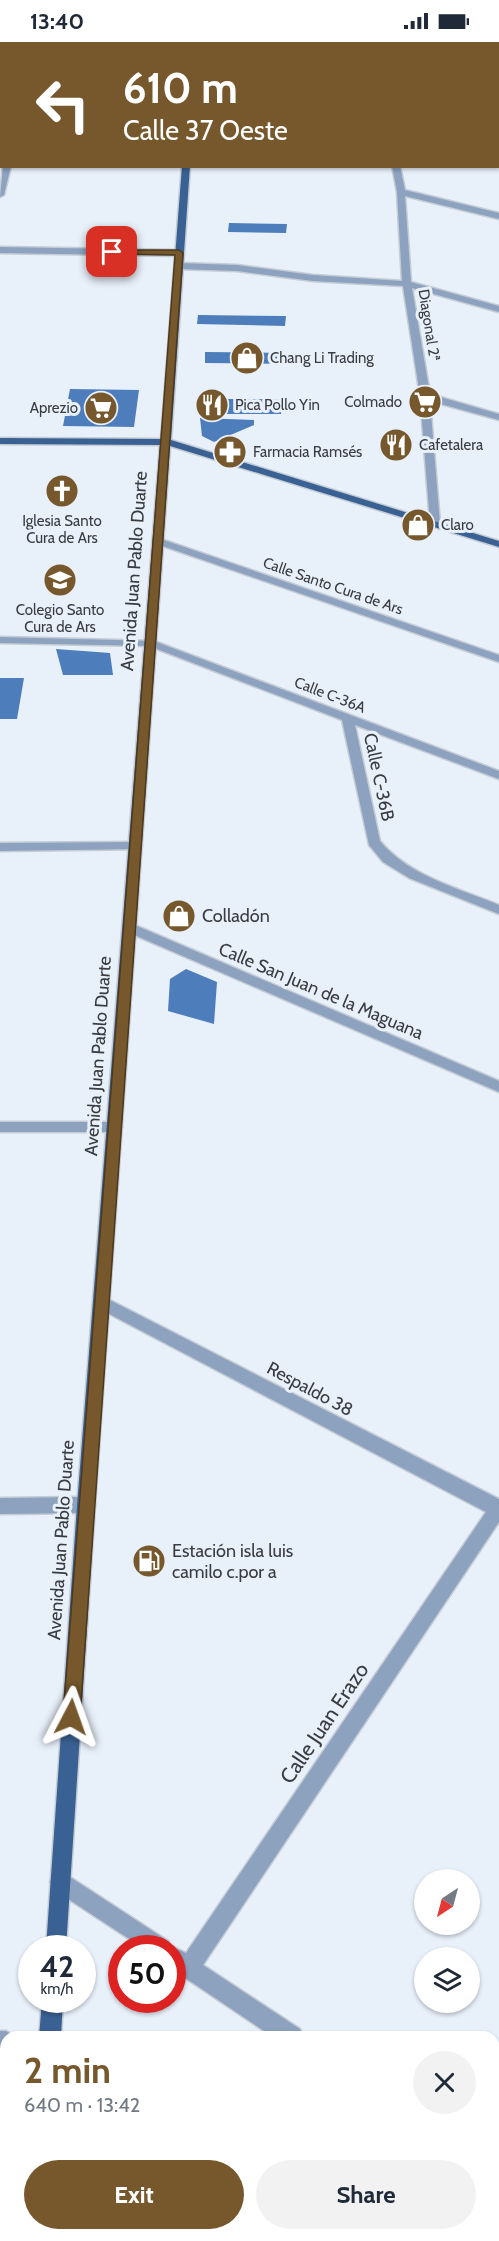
<!DOCTYPE html>
<html lang="en">
<head>
<meta charset="utf-8">
<style>
  :root { --surface:#fff; --page:#f2f2f3; --text:#1f2937; --muted:#747a83; --accent:#76582c }
  body { margin:0; font-family:Cabin,sans-serif; background:var(--page); color:var(--text); height:100vh; display:flex; flex-direction:column; font-size:22px; white-space:nowrap }
  * { box-sizing:border-box; margin:0 }
  p { font-size:20px; color:var(--muted) }
  .icon { flex:none; width:33px; height:33px; fill:none; stroke:currentColor; stroke-width:2; stroke-linecap:round; stroke-linejoin:round }
  .map { position:relative; flex:1; overflow:hidden }
  .sheet { position:absolute; left:0px; top:1989px; width:500px; height:210px; display:flex; flex-direction:column; background:var(--surface); border-radius:18px 18px 0 0; box-shadow:0 2px 4px #0004 }
  .sheet>* { flex:none }
  .top-card { position:absolute; left:0px; top:0px; width:500px; height:126px; box-shadow:0 2px 4px #0004; background:#76582c; color:#fff; overflow:hidden }
  .needle { width:39px; rotate:216deg }
  .tools { position:absolute; left:414px; top:1827px; display:grid; gap:12px }
  .tools a { display:grid; place-items:center; width:66px; height:66px; border-radius:50%; background:var(--surface); box-shadow:0 2px 4px #0004; font-size:30px }
  .speed { position:absolute; left:18px; top:1893px; display:flex; gap:12px; font-size:30px; font-weight:700; text-align:center }
  .speed>* { display:grid; place-content:center; width:78px; height:78px; border-radius:50%; background:var(--surface); box-shadow:0 2px 4px #0004; line-height:1 }
  .speed small { font-size:15px; font-weight:400 }
  .speed .limit { border:9px solid #d22; background:#fff; color:#111 }
  .pin { position:absolute; display:grid; place-items:center; width:51px; height:51px; color:#fff; margin:-26px; border-radius:12px; box-shadow:0 3px 9px #0006 }
  .me { position:absolute; width:66px; margin:-33px; rotate:4deg; stroke-linejoin:round; filter:drop-shadow(0 0 4px #0008) }
  .turn { display:flex; align-items:center; gap:21px; height:126px; padding:0 24px; font-size:27px }
  .turn .icon { width:78px; height:78px; stroke-width:2.5 }
  .turn b { display:block; font-size:42px; line-height:51px }
  .round { display:grid; place-items:center; flex:none; width:63px; height:63px; border-radius:32px; background:var(--page) }
  .overview { display:flex; align-items:center; justify-content:space-between; height:102px; padding:0 24px }
  h1 { font-size:36px; font-weight:700; line-height:45px; color:var(--accent) }
  .button { display:flex; gap:12px; margin-top:auto; padding:12px 24px }
  .button a { flex:1; height:69px; border-radius:36px; background:var(--accent); color:#fff; font-size:24px; font-weight:700; line-height:69px; text-align:center }
  .button a+a { background:var(--page); color:var(--text) }
  .status { display:flex; justify-content:space-between; align-items:center; height:42px; padding:0 30px; background:var(--surface); direction:ltr }
  .status svg { height:16px; fill:currentColor }
  .map>svg:first-child { display:block }
</style>
</head>
<body>
<div class="status"><b>13:40</b><svg viewBox="0 0 49 12"><path d="M0 12V9h3v3zM5 12V6h3v6zM10 12V3h3v9zM15 12V0h3v12zM26 1h20v11H26zM47 4h2v5h-2z"/></svg></div>
<div class="map">
<svg width="499" height="2199" viewBox="0 0 499 2199">
  <rect width="100%" height="100%" fill="#e8f0fa"/>
  <path fill="#4d7dbb" d="M229,181L287,182L286,191L228,190Z
    M198,273L286,274L285,284L197,282Z
    M205,310L289,311V322L205,321Z
    M70,347L139,348L134,385L63,384Z
    M201,357H281V372H200Z
    M200,376L254,378V383L214,400L202,394Z
    M56,607L110,611L113,633H63Z
    M0,636H24L17,677H0Z
    M186,927L217,940L214,982L168,969L170,937Z"/>
  <g fill="none" stroke-linecap="round" stroke-linejoin="round">
    <defs>
      <path id="minor" d="M31,0H39V2H31Z
        M381,0H389L390,2H382Z
        M0,15H2V19H0Z
        M0,72H2V76H0Z
        M498,102H499V106H498Z
        M3,124H11L4,153L0,155Z
        M392,124H400L405,148L499,171V177L405,154L411,240L499,264V270L412,246L430,352L499,372V378L430,359L440,481L435,484L430,481L420,354L403,244L313,239L237,229L179,227L175,224L179,221L237,223L313,233L402,239L397,150Z
        M0,205L179,208L183,211L179,214L0,211Z
        M158,496L499,613V620L154,501L153,499Z
        M0,595L154,599L499,729V737L355,683L380,799C409,834 458,846 499,863V872L409,836L383,820L369,803L342,678L149,604L0,601Z
        M136,800L141,801L142,804L141,807L0,809V801Z
        M130,881L499,1039V1050L125,889L123,886L125,883Z
        M0,1080H115L120,1081L122,1085L120,1089L115,1090H0Z
        M102,1254L499,1457V1480L203,1923L300,1987L303,1995H273L172,1927V1906H143L53,1847L50,1840L53,1833L60,1830L67,1833L168,1899L171,1904L186,1911L486,1470L96,1265L94,1260L96,1255Z
        M86,1455L92,1458L95,1463L92,1468L86,1471L0,1472V1456Z
        M0,1989H6L15,1995H6V2011H0Z
        M494,2121L499,2123V2147L494,2145Z"/>
      <path id="major" d="M191,0H199L191,2Z
        M182,124H190L171,398L499,499V505L170,404L95,1463L66,1906H46L77,1463L160,403L0,402V396L161,397Z
        M42,1958H63L61,1995H39Z
        M25,2193H47L46,2199H24Z"/>
    </defs>
    <use href="#minor" stroke="#c5ccd5" stroke-width="3"/>
    <use href="#major" stroke="#c5ccd5" stroke-width="3"/>
    <use href="#minor" fill="#8ca2bf" fill-rule="evenodd"/>
    <use href="#major" fill="#3a6193" fill-rule="evenodd"/>
  </g>
  <path fill="#76582c" stroke="#4d391d" stroke-width="1.5" d="M109,208H179L183,211L80,1675L77,1681L71,1683L65,1681L63,1675L175,213L112,212L108,210Z"/>
  <defs>
    <symbol id="shop-disc" viewBox="-11 -11 22 22"><circle r="9.5" fill="#76582c" stroke="#e8f0fa"/><path d="M-5-2.5h2.3a2.7 3.5 0 0 1 5.4 0H5L5.5 6h-11ZM-1.5-2.5h3a1.5 2.3 0 0 0-3 0Z" fill="#fff"/></symbol>
    <symbol id="supermarket-disc" viewBox="-11 -11 22 22"><circle r="9.5" fill="#76582c" stroke="#e8f0fa"/><path d="M-6-5.5h2.5l.6 2H6L4.5 2H-2.5L-4.4-4H-6ZM-1.5 3.2a1.3 1.3 0 1 0 .1 0ZM3 3.2a1.3 1.3 0 1 0 .1 0Z" fill="#fff"/></symbol>
    <symbol id="restaurant-disc" viewBox="-11 -11 22 22"><circle r="9.5" fill="#76582c" stroke="#e8f0fa"/><path d="M-5-6h1v4h1v-4h1v4h1v-4h1v5L-1.5 .5V6h-2V.5L-5-1ZM5-6V6H3V1.5H1.5Q1.5-4 5-6Z" fill="#fff"/></symbol>
    <symbol id="pharmacy-disc" viewBox="-11 -11 22 22"><circle r="9.5" fill="#76582c" stroke="#e8f0fa"/><path d="M-2-6h4v4h4v4h-4v4h-4v-4h-4v-4h4Z" fill="#fff"/></symbol>
    <symbol id="church-disc" viewBox="-11 -11 22 22"><circle r="9.5" fill="#76582c" stroke="#e8f0fa"/><path d="M-1.2-6h2.4v3.5h3.3v2.4h-3.3V6h-2.4V-.1h-3.3v-2.4h3.3Z" fill="#fff"/></symbol>
    <symbol id="school-disc" viewBox="-11 -11 22 22"><circle r="9.5" fill="#76582c" stroke="#e8f0fa"/><path d="M0-5L7-2L0 1L-7-2ZM-4 1L0 2.5L4 1V4Q0 6-4 4Z" fill="#fff"/></symbol>
    <symbol id="fuel-disc" viewBox="-11 -11 22 22"><circle r="9.5" fill="#76582c" stroke="#e8f0fa"/><path d="M-5.5-6h7V0h2V4h1.3V-2.5L3-4.5l.8-.8L6-3V5H2.5V1h-1V6h-7ZM-4.2-4.7v3.2H.2V-4.7Z" fill="#fff"/></symbol>
  </defs>
  <g fill-rule="evenodd">
    <use href="#shop-disc" x="228" y="297" width="38" height="38"/>
    <use href="#supermarket-disc" x="406" y="341" width="38" height="38"/>
    <use href="#restaurant-disc" x="193" y="344" width="38" height="38"/>
    <use href="#supermarket-disc" x="82" y="347" width="38" height="38"/>
    <use href="#restaurant-disc" x="377" y="384" width="38" height="38"/>
    <use href="#pharmacy-disc" x="211" y="391" width="38" height="38"/>
    <use href="#church-disc" x="43" y="430" width="38" height="38"/>
    <use href="#shop-disc" x="399" y="464" width="38" height="38"/>
    <use href="#school-disc" x="41" y="519" width="38" height="38"/>
    <use href="#shop-disc" x="160" y="855" width="38" height="38"/>
    <use href="#fuel-disc" x="130" y="1500" width="38" height="38"/>
  </g>
  <g text-anchor="middle" dominant-baseline="central" stroke-width="6" stroke-linejoin="round" paint-order="stroke">
    <g font-size="15" fill="#393c40" stroke="#e8f0fa">
      <text transform="translate(429 283) rotate(81)">Diagonal 2ª</text>
      <text transform="translate(333 544) rotate(19)">Calle Santo Cura de Ars</text>
      <text transform="translate(330 653) rotate(21)">Calle C-36A</text>
    </g>
    <g font-size="15" fill="#393c40" stroke="#e8f0fa" text-anchor="start">
      <text x="270" y="316">Chang Li Trading</text>
      <text x="402" y="360" text-anchor="end">Colmado</text>
      <text x="235" y="363">Pica Pollo Yin</text>
      <text x="78" y="366" text-anchor="end">Aprezio</text>
      <text x="419" y="403">Cafetalera</text>
      <text x="253" y="410">Farmacia Ramsés</text>
      <text x="62" y="479" text-anchor="middle">Iglesia Santo<tspan x="62" dy="17">Cura de Ars</tspan></text>
      <text x="441" y="483">Claro</text>
      <text x="60" y="568" text-anchor="middle">Colegio Santo<tspan x="60" dy="17">Cura de Ars</tspan></text>
    </g>
    <g font-size="18" fill="#393c40" stroke="#e8f0fa">
      <text transform="translate(134 529) rotate(-86)">Avenida Juan Pablo Duarte</text>
      <text transform="translate(379 735) rotate(78)">Calle C-36B</text>
      <text transform="translate(321 949) rotate(23)">Calle San Juan de la Maguana</text>
      <text transform="translate(98 1014) rotate(-86)">Avenida Juan Pablo Duarte</text>
      <text transform="translate(310 1347) rotate(28)">Respaldo 38</text>
      <text transform="translate(61 1498) rotate(-86)">Avenida Juan Pablo Duarte</text>
    </g>
    <g font-size="18" fill="#393c40" stroke="#e8f0fa" text-anchor="start">
      <text x="202" y="874">Colladón</text>
      <text x="172" y="1509">Estación isla luis<tspan x="172" dy="21">camilo c.por a</tspan></text>
    </g>
    <g font-size="21" fill="#393c40" stroke="#e8f0fa">
      <text transform="translate(324 1681) rotate(-56)">Calle Juan Erazo</text>
    </g>
  </g>
</svg>
<div class="tools">
<a><svg class="needle" viewBox="-14 -14 28 28"><path d="M0-13l5 13h-10z" fill="#e53935"/><path d="M0 13l5-13h-10z" fill="#747a83"/></svg></a>
<a><svg class="icon" aria-label="layers" viewBox="0 0 24 24"><path d="M12 4l9 5-9 5-9-5zM3 14l9 5 9-5"/></svg></a>
</div>
<div class="speed"><div>42<small>km/h</small></div><div class="limit">50</div></div>
<div class="pin" style="left:112px;top:210px;background:#d93025"><svg class="icon" aria-label="arrive" viewBox="0 0 24 24"><path d="M6 21V4h12l-3 4 3 4H6"/></svg></div>
<svg class="me" style="left:71px;top:1675px" viewBox="-20 -20 40 40"><path d="M0-17L14 15 0 8-14 15z" fill="#76582c" stroke="#fff" stroke-width="4"/></svg>
<div class="top-card">
<div class="turn"><svg class="icon" aria-label="left" viewBox="0 0 24 24"><path d="M17 20v-9H6M10 6l-5 5 5 5"/></svg><div><b>610 m</b>Calle 37 Oeste</div></div>
</div>
<section class="sheet">
<div class="overview"><div><h1>2 min</h1><p>640 m · 13:42</p></div><a class="round"><svg class="icon" aria-label="close" viewBox="0 0 24 24"><path d="M6 6l12 12M18 6L6 18"/></svg></a></div>
<div class="button"><a>Exit</a><a>Share</a></div>
</section>
</div>
</body>
</html>
